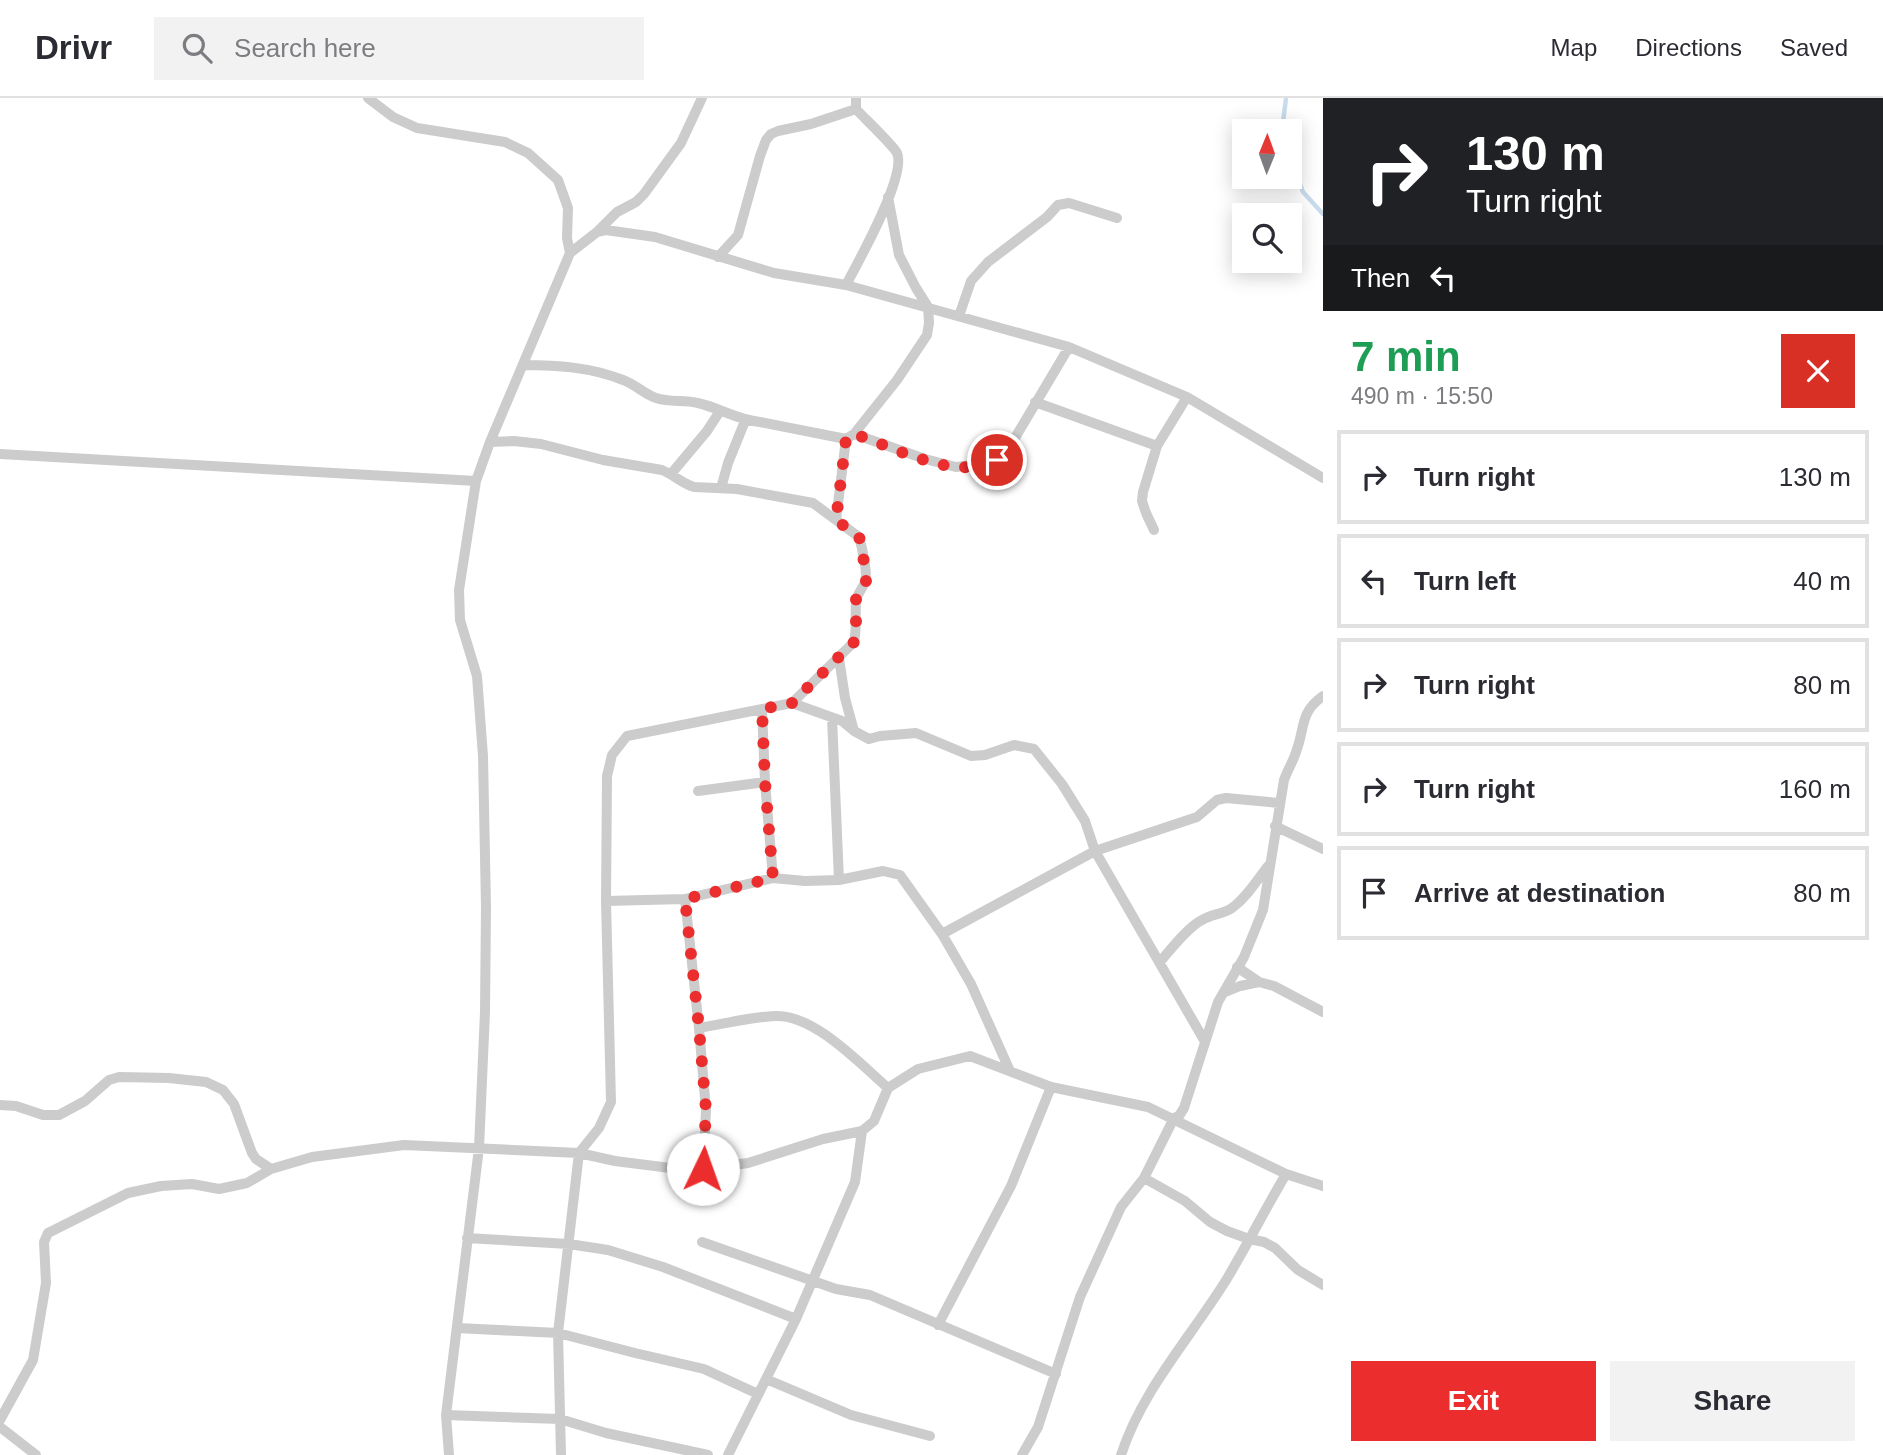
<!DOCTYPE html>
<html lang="en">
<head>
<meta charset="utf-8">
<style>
  :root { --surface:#fff; --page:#f2f2f3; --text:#2b2b33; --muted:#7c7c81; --line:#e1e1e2; --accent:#eb2e2d }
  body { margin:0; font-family:Helvetica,sans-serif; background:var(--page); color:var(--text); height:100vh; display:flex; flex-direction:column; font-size:26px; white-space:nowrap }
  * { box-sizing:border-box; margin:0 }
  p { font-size:23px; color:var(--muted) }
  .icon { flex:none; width:38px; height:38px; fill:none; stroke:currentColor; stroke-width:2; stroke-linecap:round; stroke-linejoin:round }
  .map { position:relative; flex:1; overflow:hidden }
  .details { display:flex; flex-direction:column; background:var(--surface); width:560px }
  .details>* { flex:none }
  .hud { background:#202124; color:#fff; overflow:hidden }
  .needle { width:46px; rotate:1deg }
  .fabs { position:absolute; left:1232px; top:21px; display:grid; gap:14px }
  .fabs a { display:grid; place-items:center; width:70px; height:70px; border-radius:0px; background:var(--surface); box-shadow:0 4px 18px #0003; font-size:35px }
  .pin { position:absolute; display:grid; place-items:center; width:60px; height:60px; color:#fff; margin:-30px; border:4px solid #fff; border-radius:50%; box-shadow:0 2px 7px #0007 }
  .me { position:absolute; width:77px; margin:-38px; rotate:3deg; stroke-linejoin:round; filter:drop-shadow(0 0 5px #0008) }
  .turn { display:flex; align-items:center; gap:24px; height:147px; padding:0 28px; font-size:32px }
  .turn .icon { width:91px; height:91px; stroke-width:2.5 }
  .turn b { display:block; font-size:49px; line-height:60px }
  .then { display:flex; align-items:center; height:66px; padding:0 28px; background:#0003; gap:14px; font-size:26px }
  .round { display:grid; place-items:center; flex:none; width:74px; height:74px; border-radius:0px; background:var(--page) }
  .headline { display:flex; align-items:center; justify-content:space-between; height:119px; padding:0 28px }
  h1 { font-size:42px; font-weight:800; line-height:52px; color:#1e9e55 }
  .primary-button { display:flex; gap:14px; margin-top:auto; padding:14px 28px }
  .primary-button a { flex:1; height:80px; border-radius:0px; background:var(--accent); color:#fff; font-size:28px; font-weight:800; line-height:80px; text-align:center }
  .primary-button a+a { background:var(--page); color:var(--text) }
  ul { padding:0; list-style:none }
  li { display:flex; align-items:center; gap:21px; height:94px; margin:0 14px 10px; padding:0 14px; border:4px solid var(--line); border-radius:0px }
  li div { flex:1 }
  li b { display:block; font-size:26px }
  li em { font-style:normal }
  header { display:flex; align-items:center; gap:42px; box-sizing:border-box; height:98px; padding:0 35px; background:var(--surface); border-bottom:2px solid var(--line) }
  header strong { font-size:33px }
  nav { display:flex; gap:38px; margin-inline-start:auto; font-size:24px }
  .search { width:490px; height:63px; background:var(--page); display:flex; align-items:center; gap:18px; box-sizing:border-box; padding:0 24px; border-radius:0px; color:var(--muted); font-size:26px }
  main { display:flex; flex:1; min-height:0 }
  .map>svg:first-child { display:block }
</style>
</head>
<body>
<header>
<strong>Drivr</strong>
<div class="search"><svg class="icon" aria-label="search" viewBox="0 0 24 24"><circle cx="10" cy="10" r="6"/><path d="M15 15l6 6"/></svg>Search here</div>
<nav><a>Map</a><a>Directions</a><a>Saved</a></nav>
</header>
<main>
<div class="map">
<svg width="1323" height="1357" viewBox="0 0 1323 1357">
  <rect width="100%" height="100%" fill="#fff"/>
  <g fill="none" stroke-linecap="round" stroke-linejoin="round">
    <path stroke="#c9dced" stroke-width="4.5" d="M1282,33L1286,0
      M1290,60L1303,94L1323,116"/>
    <path stroke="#ccc" stroke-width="10" d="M368,0L393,19L417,30L505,44L528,55L558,82L568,110L567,140L570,155
      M597,134L617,114L636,104L644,96L681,45L702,0
      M718,159L738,137L760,58L766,42L771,36L778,33L811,26L856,11V0
      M846,187C858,164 907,78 897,55C893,47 864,20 856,11
      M959,218L971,183L988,164L1047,119L1058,107L1069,105L1117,120
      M523,267C557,267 590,269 623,282C635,286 644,296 656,300C670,305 685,301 698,305C720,310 737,322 760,324L846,341
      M1035,304L1157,348
      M854,336L925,361L956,369L983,366L997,362L1009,350L1069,249
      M490,344L514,343L541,346L603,362L662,372C674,377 683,386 694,389L737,391L813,405L859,439C862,449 868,475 865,484C862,492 857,495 856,504C855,518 857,531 854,544L792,605
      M0,356L476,383
      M671,376L707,333L720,313
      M721,390L728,365L745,323
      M836,422L846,341L854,336L897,282L927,237L929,225L928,209L916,190L899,157L888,99
      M1154,432L1146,415L1142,403L1143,394L1157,348L1187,299
      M839,560L845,600L854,633
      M762,611L765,684L773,780
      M832,620L839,782
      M698,693L765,684
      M1275,728L1323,751
      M685,801L699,930L706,1012L703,1071
      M606,803L685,801L773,780L805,783L839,782L883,773L900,777L942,836L971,886L1010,973
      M942,836L1095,753L1197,719L1217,702L1226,700L1279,705
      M1160,864C1170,852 1188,829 1202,822C1211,816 1224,816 1232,810C1247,799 1257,782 1268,768
      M1237,869L1259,884L1274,888L1323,914
      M1223,895L1240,888L1259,884
      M699,930C724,926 750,919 775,918C814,916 860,966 888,990
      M0,1007L16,1008L43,1017H59L85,1003L109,982L119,979L169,980L206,984L223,992L234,1006L252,1055L256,1061L271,1071
      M1144,1080L1185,1103L1210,1124L1227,1133L1249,1141L1264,1144L1275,1150L1298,1172L1323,1187
      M467,1140L569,1146L608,1152L663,1169L796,1221
      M702,1144L836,1191L870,1197L1056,1276
      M938,1227L1011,1088L1051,989
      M457,1230L558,1235L635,1255L704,1271L758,1296
      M766,1281L851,1317L930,1338
      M446,1317L560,1321L606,1335L708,1357
      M0,1322L33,1262L46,1185L44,1144L48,1135L128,1095L161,1088L192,1086L219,1091L247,1085L271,1071L312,1059L404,1047L579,1055L615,1063L678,1071H703L748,1065L823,1041L862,1033L874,1023L888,990L918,971L970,958L1051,989L1148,1009L1286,1076L1323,1088
      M0,1329L36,1357
      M449,1357L446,1317L479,1050L485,914L486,809L483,658L477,578L460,522L459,492L476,383L490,344L570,155L597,134L606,132L655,139L774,175L846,187L1069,249L1187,299L1323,380
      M561,1357L558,1235L579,1055L599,1030L611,1004L606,803L607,678L612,657L627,638L792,605L842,623L854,633L869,641L880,638L916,635L971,658L985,657L1014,647L1034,651L1062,686L1085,723L1095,753L1204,942
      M728,1357L796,1221L855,1084L862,1033
      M1022,1357L1038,1329L1080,1199L1121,1109L1144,1080L1174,1020L1179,1018L1184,1010L1218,904L1244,859L1263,812L1284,682C1288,671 1294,662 1297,651C1305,629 1300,614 1323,598
      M1121,1357C1143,1290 1192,1238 1228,1179C1248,1145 1266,1110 1286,1076"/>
  </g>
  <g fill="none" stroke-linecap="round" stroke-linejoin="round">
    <path stroke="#eb2e2d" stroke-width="12" stroke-dasharray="0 21.6" d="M703,1071L706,1012L699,930L685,801L773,780L765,684L762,611L792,605L854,544L856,536V501L858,494L866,483L862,448L859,439L836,422L846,341L854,336C886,347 920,364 954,369C968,371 984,365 997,362"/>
  </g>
</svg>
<div class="fabs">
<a><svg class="needle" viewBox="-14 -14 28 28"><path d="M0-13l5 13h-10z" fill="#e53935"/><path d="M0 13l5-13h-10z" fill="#7c7c81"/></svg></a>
<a><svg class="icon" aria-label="search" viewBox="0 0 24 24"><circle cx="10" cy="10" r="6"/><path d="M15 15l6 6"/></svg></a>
</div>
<div class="pin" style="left:997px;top:362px;background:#d93025"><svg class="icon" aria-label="arrive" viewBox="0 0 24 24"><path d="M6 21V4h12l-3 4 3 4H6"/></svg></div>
<svg class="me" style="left:703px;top:1071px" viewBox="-20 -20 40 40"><circle r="19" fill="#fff"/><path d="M0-13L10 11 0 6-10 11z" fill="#eb2e2d"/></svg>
</div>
<section class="details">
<div class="hud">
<div class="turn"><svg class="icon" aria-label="right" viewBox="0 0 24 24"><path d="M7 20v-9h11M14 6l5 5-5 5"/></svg><div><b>130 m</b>Turn right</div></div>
<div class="then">Then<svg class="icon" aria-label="left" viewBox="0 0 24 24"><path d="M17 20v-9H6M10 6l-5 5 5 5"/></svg></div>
</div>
<div class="headline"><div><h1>7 min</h1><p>490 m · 15:50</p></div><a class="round" style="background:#d93025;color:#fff"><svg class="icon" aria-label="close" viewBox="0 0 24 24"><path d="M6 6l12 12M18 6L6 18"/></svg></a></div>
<ul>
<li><svg class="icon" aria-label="right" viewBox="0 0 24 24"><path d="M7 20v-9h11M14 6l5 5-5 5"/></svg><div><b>Turn right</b></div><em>130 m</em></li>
<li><svg class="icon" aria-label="left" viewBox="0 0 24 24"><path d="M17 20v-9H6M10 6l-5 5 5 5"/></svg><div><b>Turn left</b></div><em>40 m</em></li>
<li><svg class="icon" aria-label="right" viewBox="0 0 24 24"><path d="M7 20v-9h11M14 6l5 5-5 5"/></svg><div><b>Turn right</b></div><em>80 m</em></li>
<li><svg class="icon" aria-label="right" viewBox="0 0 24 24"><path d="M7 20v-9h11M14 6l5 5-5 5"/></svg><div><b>Turn right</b></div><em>160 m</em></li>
<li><svg class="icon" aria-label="arrive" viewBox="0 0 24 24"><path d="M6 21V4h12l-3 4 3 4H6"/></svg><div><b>Arrive at destination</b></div><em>80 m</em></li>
</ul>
<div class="primary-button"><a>Exit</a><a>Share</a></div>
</section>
</main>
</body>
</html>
